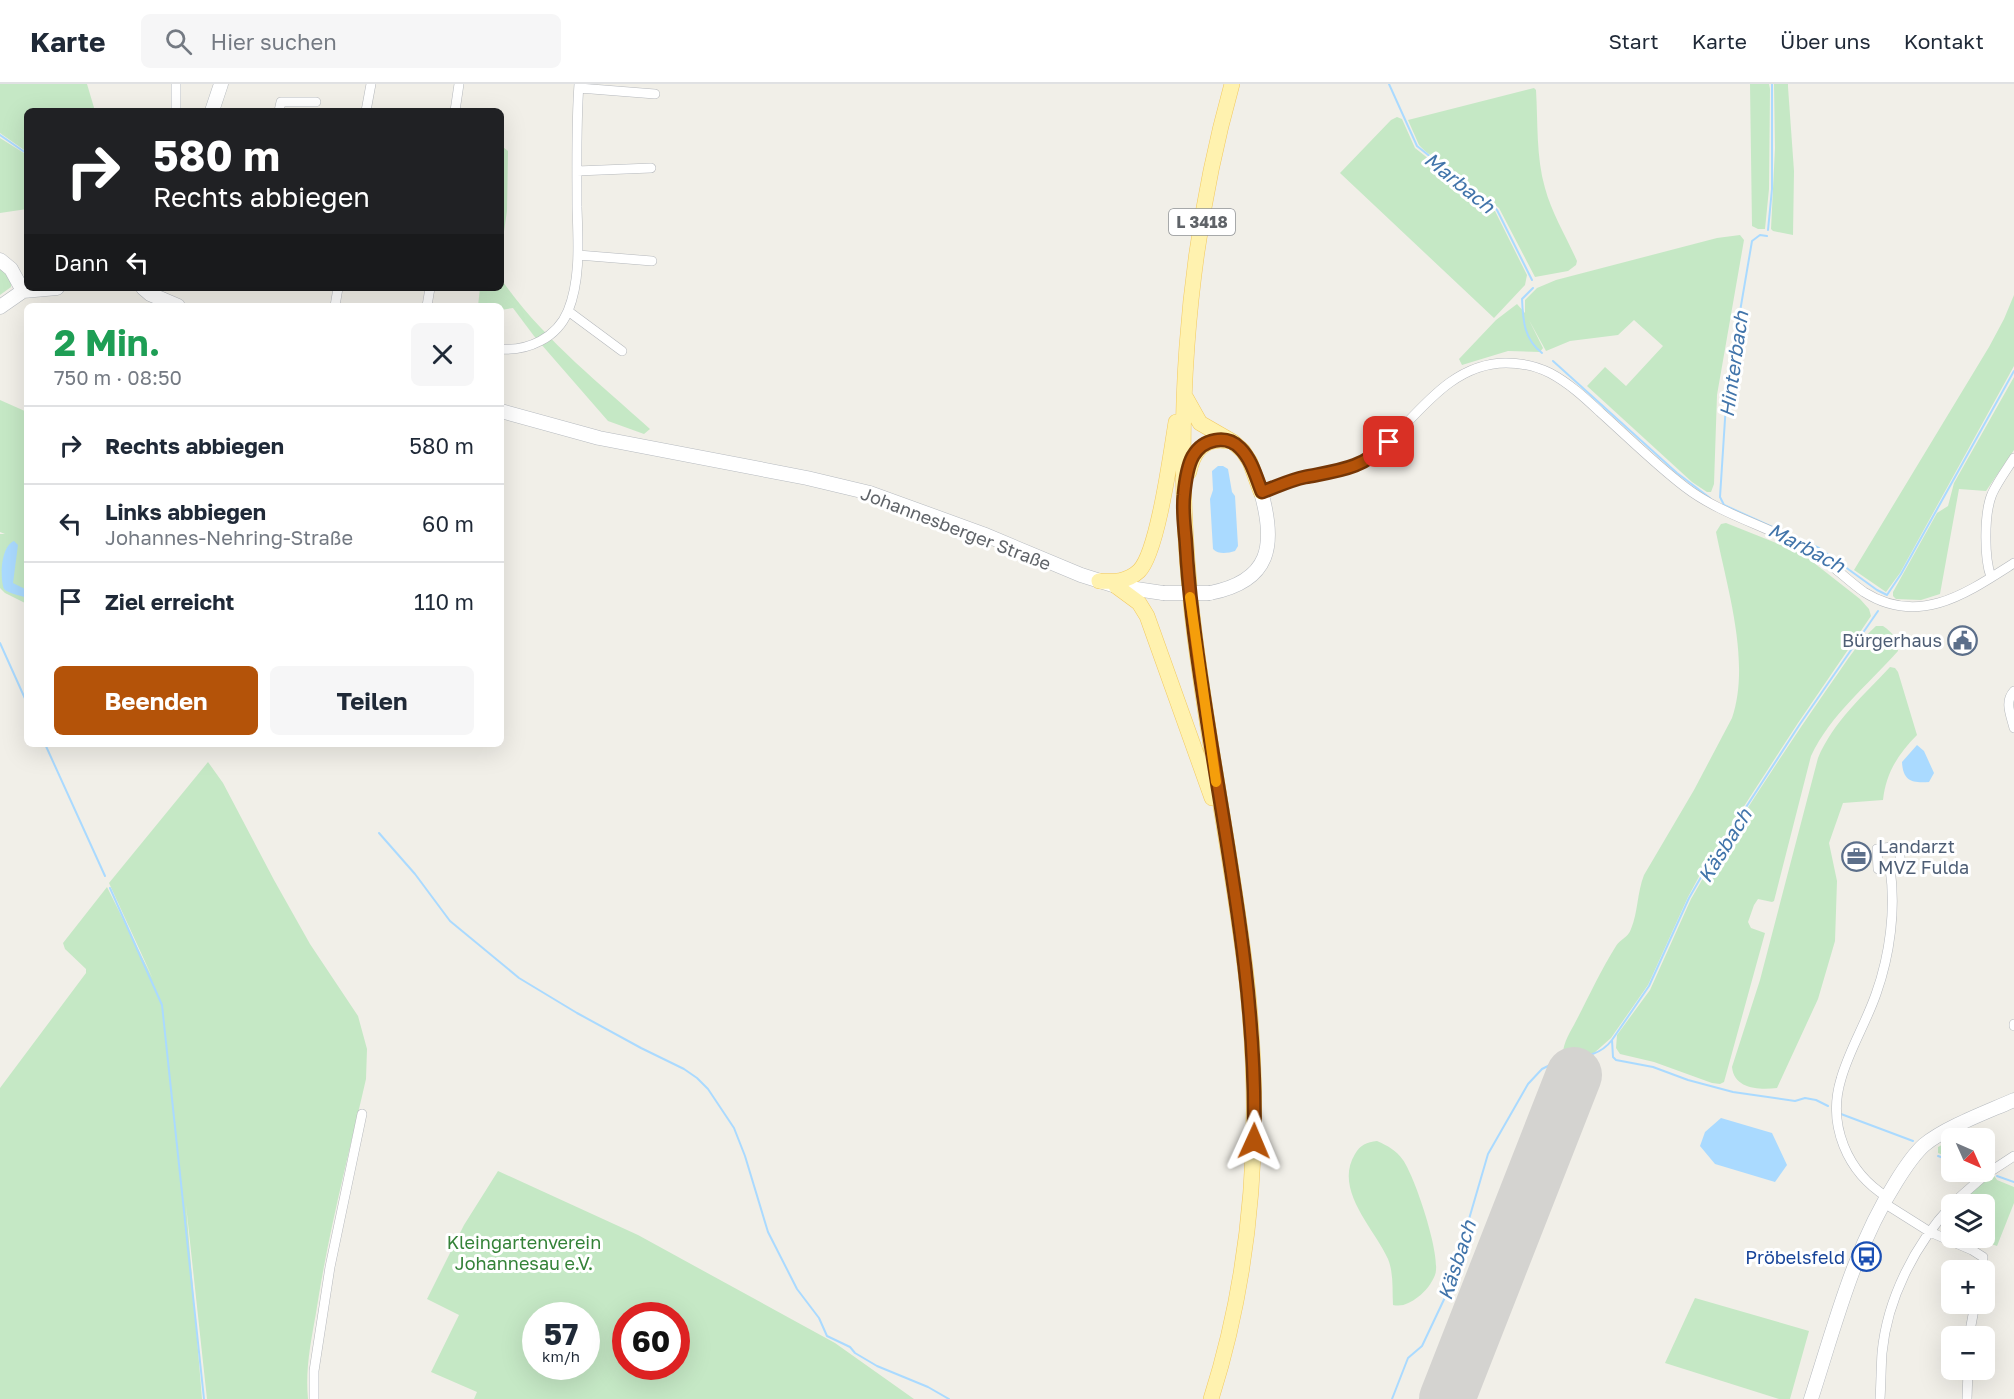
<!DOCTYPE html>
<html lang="de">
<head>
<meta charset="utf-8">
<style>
  :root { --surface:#fff; --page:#f6f6f7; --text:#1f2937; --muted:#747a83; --line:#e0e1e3; --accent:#b45309 }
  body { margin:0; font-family:"Golos Text",sans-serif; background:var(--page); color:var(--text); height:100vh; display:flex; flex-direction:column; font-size:22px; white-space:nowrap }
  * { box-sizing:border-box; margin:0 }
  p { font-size:20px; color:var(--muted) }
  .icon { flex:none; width:33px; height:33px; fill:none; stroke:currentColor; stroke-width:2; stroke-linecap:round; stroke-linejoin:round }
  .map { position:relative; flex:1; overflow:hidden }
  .details { position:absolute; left:24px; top:219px; width:480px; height:444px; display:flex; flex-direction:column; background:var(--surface); border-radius:9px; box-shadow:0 6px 24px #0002 }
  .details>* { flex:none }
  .guide { position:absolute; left:24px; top:24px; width:480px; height:183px; border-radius:9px; box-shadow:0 6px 24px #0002; background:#202124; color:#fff; overflow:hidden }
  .needle { width:39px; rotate:135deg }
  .tools { position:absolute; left:1941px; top:1044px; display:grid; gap:12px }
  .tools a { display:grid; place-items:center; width:54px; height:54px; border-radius:9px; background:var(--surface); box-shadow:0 6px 24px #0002; font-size:30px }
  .speed { position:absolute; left:522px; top:1218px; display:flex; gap:12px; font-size:30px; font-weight:700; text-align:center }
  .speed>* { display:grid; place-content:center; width:78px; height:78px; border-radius:50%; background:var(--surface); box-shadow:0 6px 24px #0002; line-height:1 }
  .speed small { font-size:15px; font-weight:400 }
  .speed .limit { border:9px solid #d22; background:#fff; color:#111 }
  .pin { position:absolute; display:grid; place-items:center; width:51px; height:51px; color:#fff; margin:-26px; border-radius:12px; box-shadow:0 3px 9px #0006 }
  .me { position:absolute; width:66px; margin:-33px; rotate:1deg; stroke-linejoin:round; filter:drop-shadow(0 0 4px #0008) }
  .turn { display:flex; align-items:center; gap:21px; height:126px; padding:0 30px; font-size:27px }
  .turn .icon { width:78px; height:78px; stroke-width:2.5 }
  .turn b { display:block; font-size:42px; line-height:51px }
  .then { display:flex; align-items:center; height:57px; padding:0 30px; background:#0003; gap:12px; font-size:22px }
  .round { display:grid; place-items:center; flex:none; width:63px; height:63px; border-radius:9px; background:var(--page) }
  .overview { display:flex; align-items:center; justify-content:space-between; height:102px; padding:0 30px }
  h1 { font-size:36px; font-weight:700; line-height:45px; color:#1e9e55 }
  .primary-button { display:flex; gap:12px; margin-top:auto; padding:12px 30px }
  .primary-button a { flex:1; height:69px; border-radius:9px; background:var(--accent); color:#fff; font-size:24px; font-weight:700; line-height:69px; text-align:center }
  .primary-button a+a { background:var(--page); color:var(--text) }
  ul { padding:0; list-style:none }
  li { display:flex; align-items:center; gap:18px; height:78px; padding:0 30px; border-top:2px solid var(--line) }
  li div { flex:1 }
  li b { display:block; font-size:22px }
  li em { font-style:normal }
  header { display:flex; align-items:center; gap:36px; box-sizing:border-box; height:84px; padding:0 30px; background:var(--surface); border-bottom:2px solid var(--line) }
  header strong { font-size:28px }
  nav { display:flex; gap:33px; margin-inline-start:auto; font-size:21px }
  .search { width:420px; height:54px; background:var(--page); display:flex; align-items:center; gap:15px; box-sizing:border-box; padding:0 21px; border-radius:9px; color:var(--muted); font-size:22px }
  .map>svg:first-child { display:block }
</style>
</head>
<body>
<header>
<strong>Karte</strong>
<div class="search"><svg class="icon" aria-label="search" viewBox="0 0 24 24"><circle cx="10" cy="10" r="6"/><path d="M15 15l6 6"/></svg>Hier suchen</div>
<nav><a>Start</a><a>Karte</a><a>Über uns</a><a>Kontakt</a></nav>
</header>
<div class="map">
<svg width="2014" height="1315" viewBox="0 0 2014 1315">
  <rect width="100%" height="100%" fill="#f1efe8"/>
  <path fill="#c5e8c5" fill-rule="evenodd" d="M0,0H87L95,27H27V68L0,49Z
    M1750,0H1769L1770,5L1769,105L1765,145H1758L1752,142Z
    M1774,0H1788V3L1794,87L1793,151L1773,147L1771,145L1775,64Z
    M1534,4L1536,6C1538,38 1536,73 1545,104C1552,130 1566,152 1577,177L1576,181L1568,187L1535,193L1499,124L1425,67L1419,61L1408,36Z
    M1397,33L1402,35L1415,64L1495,127L1527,191L1525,201L1494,234L1340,89L1391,36Z
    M0,54L27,71V125L0,129Z
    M503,63L508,67L507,127L501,168Z
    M1740,151L1744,156L1717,311L1714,400L1711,408H1707L1692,398L1587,302L1605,283L1626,302L1663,262L1634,236L1618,251L1570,257L1546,267L1529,236L1543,264L1540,268L1508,267L1462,281L1459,275L1496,236L1513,223L1517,220L1525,229V216L1537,204L1556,196L1717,154Z
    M0,184L11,196V203L0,211Z
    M501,195C542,254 597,297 650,345L644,350L608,337L534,252L513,224L501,226V222H478L480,204H501Z
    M2014,211V282L1900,489L1886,508L1854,486L1989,263L2004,235Z
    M2014,293V366L1986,407L1959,405L1940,510L1921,516L1896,515L1893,512V508L1937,429L1948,422L1954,399Z
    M0,316L27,328V520L5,509L0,504V450H5L0,448Z
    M1726,439L1794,466L1809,475L1860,515L1869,525L1871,532L1798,639L1702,787L1688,813L1648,901L1611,954L1594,969L1563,972C1562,960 1571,947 1576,937C1589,912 1601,886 1616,862C1620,855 1628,854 1631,845C1638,828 1637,809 1644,791L1694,706L1732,634C1751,578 1727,504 1716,448L1721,440Z
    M1876,542H1883C1893,549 1898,555 1898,567C1867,602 1831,630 1811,672L1774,817L1772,818L1758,815L1754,821L1748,838L1751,844L1765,849L1724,998L1720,1000L1712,999L1654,978L1620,970L1616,964L1617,951L1650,906L1691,815L1706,789C1745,728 1784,667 1825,608C1841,586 1856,560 1876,542Z
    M1890,583L1895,584L1898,588L1917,651C1898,670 1886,689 1883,716L1843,719L1829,759L1837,797L1835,857L1818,915L1777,1004C1759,1006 1734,1005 1732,983L1760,896L1818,674C1833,638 1864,611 1890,583Z
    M208,678L223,699L274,796L310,860L358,932L367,965L366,995C348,1073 328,1150 316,1229C311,1257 305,1286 308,1315H207L186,1121L202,1315H0V1004L86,889V885L65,865L63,859L107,803L153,895L109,799Z
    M1951,1056V1074L1938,1069V1063Z
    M1377,1057C1388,1062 1396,1066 1403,1076C1415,1093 1442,1173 1435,1191C1432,1199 1425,1208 1418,1213C1410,1219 1403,1223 1393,1221C1392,1206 1394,1190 1388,1175C1375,1145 1333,1106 1355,1070C1360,1061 1367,1058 1377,1057Z
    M498,1087L638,1151L835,1259L914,1315H474L477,1308L431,1288L459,1231L427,1215L464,1141ZM536,1232H586V1282H536ZM626,1232H676V1282H626Z
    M1993,1090L1997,1096L2014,1103V1119L1997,1162L1980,1156L1981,1154H1984V1120H1969L1963,1115Z
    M1695,1214L1809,1247L1790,1315H1779L1665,1279Z"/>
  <path fill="#aadaff" d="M1218,382H1223L1228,385L1232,408L1235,412L1238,462L1235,467C1228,469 1219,471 1213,465L1210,415L1213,406L1212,387Z
    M14,457L18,461L13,499L27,506V514C20,511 9,510 4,505C0,496 0,463 14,457Z
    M1917,661L1924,667L1934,689L1929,698C1913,699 1903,698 1902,678Z
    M1721,1034L1772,1049L1787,1081L1775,1098L1715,1080L1700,1062L1705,1048Z"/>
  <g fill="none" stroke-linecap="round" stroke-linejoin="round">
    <path stroke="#aadaff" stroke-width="2" d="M1389,0L1417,62L1497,126L1532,196
      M0,51L26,69
      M1768,146L1772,105V0
      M1767,152L1760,151L1752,157L1727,304L1720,413L1724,421L1819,464L1877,506L1887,511
      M1533,204L1522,215C1523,237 1524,255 1542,269
      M1553,277L1677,389L1710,414
      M1887,511L1901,490L2014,287
      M0,559L27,619
      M45,660L105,792
      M379,749L415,790L450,837L519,894L577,929L641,964L684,985L697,994L708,1005L734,1044L745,1072L768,1148L797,1205L819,1234L827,1252L850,1263L855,1269L877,1282L928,1303L949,1315
      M110,804L162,921L204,1315
      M1612,956L1613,973L1616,976L1653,983L1688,996L1733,1008L1795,1017L1805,1014L1816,1016L1828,1022
      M1563,974C1583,972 1599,973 1612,956L1649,902L1689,814L1704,788L1800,640L1878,527
      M1841,1030L1913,1057
      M1938,1072L1952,1077
      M1997,1092L2014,1098
      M1392,1315L1408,1274L1422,1262L1448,1207L1488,1070L1528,1000L1542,985L1556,978"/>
    <path stroke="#d4d3d0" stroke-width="56" d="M1447,1315L1574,991"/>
    <defs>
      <path id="street" d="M176,0V27
        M579,4L655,10
        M279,27L281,18H316
        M366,27L371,0
        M455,27L459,0
        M577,87L651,84
        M578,171L652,177
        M335,222L338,204
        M427,222L430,204
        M568,227L622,267
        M501,265C528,267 557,254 568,227C581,195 578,157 577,123C577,82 576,41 579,0
        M1261,408C1275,403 1290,396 1304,393C1325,388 1346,388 1365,377C1380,369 1390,356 1402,344C1431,313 1461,279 1506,279C1522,279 1536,282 1550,289C1569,299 1585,314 1600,328C1628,353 1655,380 1685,403C1724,433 1773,443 1814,469C1832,480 1847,496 1864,508C1919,543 1967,509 2014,479
        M1991,493C1984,474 1984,429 1992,410C1998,397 2007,385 2014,374
        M2014,607C2004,618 2011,631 2014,644
        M2014,940V942
        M1887,1113C1847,1088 1827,1041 1841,995C1849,966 1866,939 1876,910C1890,871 1896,825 1890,784L1901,783L1899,762L1877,765L1878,785L1890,784
        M1884,1119L1930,1148L1972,1166L1983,1173L1981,1186
        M1952,1120L1985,1091L2014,1072
        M1969,1252L1975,1220
        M314,1315V1287L330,1183L362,1030
        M1880,1315C1881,1300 1881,1284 1882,1269C1887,1215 1915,1160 1952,1121
        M1967,1315L1968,1286"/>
      <path id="secondary" d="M212,27L221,0
        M0,176L11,185L23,207
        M143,204L150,210L178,222
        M0,223L23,207L57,204
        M501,327L599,354L807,394L870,409L983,450L1081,491L1116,502L1163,509
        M1210,509C1271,497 1276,461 1261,408
        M1811,1315C1835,1241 1854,1164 1896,1098C1904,1085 1913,1071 1924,1061C1946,1043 1987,1028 2014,1016"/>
      <path id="primary" d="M1186,314L1200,339L1233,358L1243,367L1250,378L1261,408
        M1189,388C1193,368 1205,353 1227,357
        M1099,497C1114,498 1127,498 1139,487C1158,468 1171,368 1176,338
        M1116,502L1139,519L1147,532L1212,714
        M1211,1315C1254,1180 1262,1039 1247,899C1233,775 1206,653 1192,529C1173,354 1184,171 1232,0"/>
    </defs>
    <use href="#street" stroke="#b5b8bc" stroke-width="10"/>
    <use href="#secondary" stroke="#b6babf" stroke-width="15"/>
    <use href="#primary" stroke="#f2c960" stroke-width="16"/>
    <use href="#street" stroke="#fff" stroke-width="9"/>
    <use href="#secondary" stroke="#fff" stroke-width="14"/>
    <use href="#primary" stroke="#fff2af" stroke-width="15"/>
    <defs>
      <path id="secondary-bridge" d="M1163,509H1210"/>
    </defs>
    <use href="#secondary-bridge" stroke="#b6babf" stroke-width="15" stroke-linecap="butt"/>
    <use href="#secondary-bridge" stroke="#fff" stroke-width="14"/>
  </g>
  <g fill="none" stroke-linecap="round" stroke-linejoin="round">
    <defs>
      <path id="route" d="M1254,1057C1258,908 1226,761 1204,615C1196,564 1189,513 1186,461C1185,445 1182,427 1184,411C1185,400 1188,381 1193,372C1203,355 1226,350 1240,364C1252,376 1256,393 1262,408C1276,403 1290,396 1305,393C1341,386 1362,385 1389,358"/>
    </defs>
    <use href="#route" stroke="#753606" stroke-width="15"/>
    <use href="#route" stroke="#b45309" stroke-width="10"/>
    <path stroke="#f59e0b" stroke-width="10" d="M1190,513L1216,698"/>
  </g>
  <defs>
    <symbol id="civic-ring" viewBox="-11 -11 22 22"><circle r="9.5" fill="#fff" stroke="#5c6f8a" stroke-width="1.5"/><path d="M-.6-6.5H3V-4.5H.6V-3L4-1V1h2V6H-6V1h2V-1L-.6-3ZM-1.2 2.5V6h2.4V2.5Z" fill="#5c6f8a"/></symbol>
    <symbol id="office-ring" viewBox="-11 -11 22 22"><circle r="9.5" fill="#fff" stroke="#5c6f8a" stroke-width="1.5"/><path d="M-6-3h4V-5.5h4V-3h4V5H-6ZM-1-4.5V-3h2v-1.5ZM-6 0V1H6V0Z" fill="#5c6f8a"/></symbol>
    <symbol id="bus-ring" viewBox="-11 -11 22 22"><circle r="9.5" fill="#fff" stroke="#1a4fb4" stroke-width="1.5"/><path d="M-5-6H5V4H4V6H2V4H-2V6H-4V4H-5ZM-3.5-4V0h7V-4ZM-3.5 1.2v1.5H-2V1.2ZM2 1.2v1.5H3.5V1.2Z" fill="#1a4fb4"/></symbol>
  </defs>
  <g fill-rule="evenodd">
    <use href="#civic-ring" x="1946" y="540" width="33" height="33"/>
    <use href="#office-ring" x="1840" y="756" width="33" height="33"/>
    <use href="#bus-ring" x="1850" y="1156" width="33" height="33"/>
  </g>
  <g text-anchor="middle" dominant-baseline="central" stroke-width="6" stroke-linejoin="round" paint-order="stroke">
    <rect fill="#fff" stroke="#8f9295" stroke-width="1.5" x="1169" y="125" width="66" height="26" rx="4.5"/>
    <g font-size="16" font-weight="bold" fill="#5f6368">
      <text x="1202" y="138">L 3418</text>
    </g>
    <g font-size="18" fill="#5f6368" stroke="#fff">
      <text transform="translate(956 444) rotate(21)">Johannesberger Straße</text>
    </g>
    <g font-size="18" fill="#4e5e75" stroke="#fff" text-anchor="end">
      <text x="1942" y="556">Bürgerhaus</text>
      <text x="1878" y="762" text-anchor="start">Landarzt<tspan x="1878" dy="21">MVZ Fulda</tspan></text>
    </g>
    <g font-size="18" fill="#348238" stroke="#fff">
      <text x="524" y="1158">Kleingartenverein<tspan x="524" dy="21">Johannesau e.V.</tspan></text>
    </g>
    <g font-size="18" fill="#164399" stroke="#fff" text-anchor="end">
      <text x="1845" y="1173">Pröbelsfeld</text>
    </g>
    <g font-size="20" font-style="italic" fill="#4174aa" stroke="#fff">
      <text transform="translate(1460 98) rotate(39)">Marbach</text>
      <text transform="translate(1733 280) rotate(-82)">Hinterbach</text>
      <text transform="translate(1807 463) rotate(28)">Marbach</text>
      <text transform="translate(1724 761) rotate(-58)">Käsbach</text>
      <text transform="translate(1456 1176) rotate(-72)">Käsbach</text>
    </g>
  </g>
</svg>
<div class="tools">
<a><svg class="needle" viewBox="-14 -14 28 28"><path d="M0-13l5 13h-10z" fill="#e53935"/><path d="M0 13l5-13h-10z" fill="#747a83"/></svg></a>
<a><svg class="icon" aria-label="layers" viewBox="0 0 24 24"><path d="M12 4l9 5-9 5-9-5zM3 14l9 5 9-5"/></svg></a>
<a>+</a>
<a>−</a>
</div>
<div class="speed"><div>57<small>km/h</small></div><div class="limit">60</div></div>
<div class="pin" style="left:1389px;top:358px;background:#d93025"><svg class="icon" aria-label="arrive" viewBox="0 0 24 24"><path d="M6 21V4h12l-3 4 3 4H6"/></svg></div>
<svg class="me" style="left:1254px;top:1057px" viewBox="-20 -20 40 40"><path d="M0-17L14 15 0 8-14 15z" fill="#b45309" stroke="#fff" stroke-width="4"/></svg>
<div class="guide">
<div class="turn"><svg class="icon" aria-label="right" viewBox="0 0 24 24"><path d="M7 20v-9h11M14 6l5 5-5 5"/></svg><div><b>580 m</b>Rechts abbiegen</div></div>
<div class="then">Dann<svg class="icon" aria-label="left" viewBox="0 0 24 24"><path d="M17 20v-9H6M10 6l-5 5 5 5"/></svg></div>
</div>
<section class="details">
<div class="overview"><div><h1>2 Min.</h1><p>750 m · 08:50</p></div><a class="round"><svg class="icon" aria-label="close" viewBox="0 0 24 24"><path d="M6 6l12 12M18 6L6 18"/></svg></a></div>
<ul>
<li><svg class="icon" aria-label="right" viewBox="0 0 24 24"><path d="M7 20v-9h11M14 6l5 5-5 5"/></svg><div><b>Rechts abbiegen</b></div><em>580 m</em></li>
<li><svg class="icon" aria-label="left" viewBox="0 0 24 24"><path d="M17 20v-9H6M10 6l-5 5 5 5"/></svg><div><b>Links abbiegen</b><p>Johannes-Nehring-Straße</p></div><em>60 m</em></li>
<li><svg class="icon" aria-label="arrive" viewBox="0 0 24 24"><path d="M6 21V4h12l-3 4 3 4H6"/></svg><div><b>Ziel erreicht</b></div><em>110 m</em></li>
</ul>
<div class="primary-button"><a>Beenden</a><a>Teilen</a></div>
</section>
</div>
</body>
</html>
